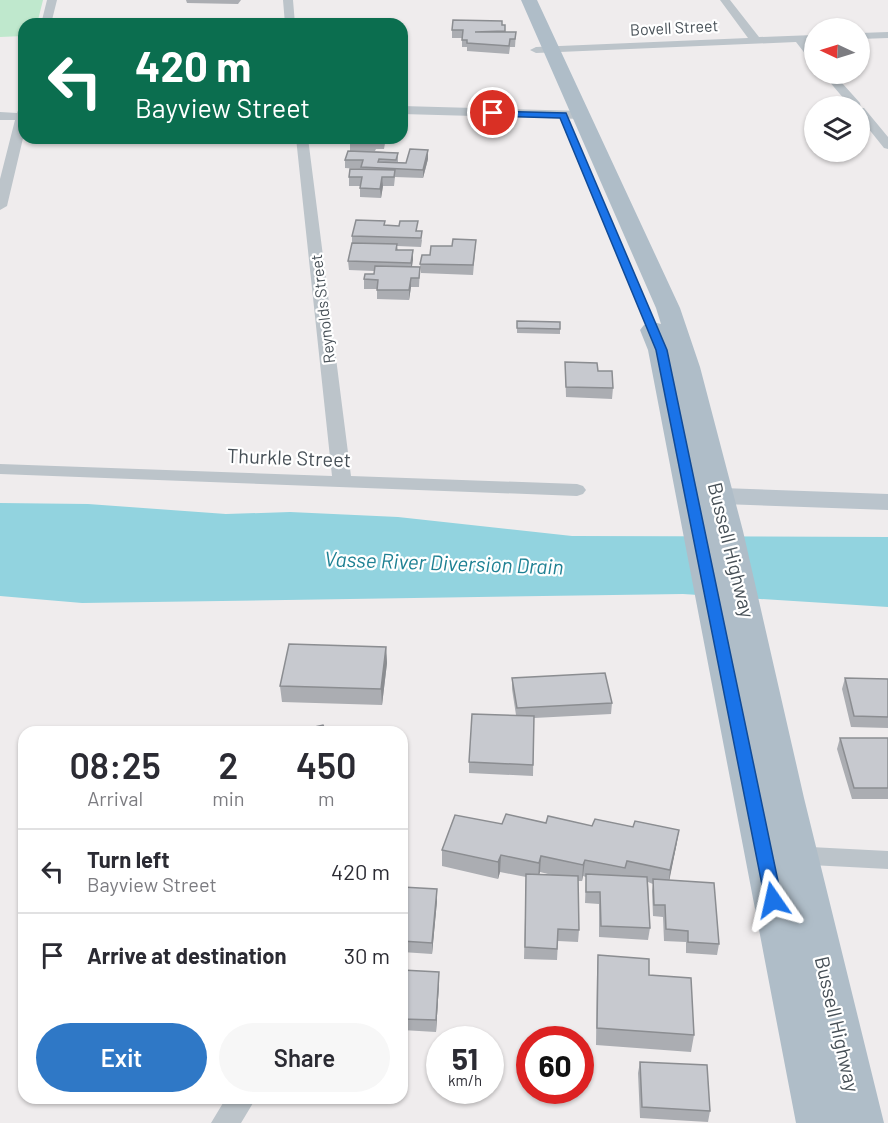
<!DOCTYPE html>
<html lang="en">
<head>
<meta charset="utf-8">
<style>
  :root { --surface:#fff; --page:#f7f7f7; --text:#2b2b33; --muted:#7c7c81; --line:#e1e1e2; --accent:#2f78c6 }
  body { margin:0; font-family:Barlow,sans-serif; background:var(--page); color:var(--text); height:100vh; display:flex; flex-direction:column; font-size:22px; white-space:nowrap }
  * { box-sizing:border-box; margin:0 }
  p { font-size:20px; color:var(--muted) }
  .icon { flex:none; width:33px; height:33px; fill:none; stroke:currentColor; stroke-width:2; stroke-linecap:round; stroke-linejoin:round }
  .map { position:relative; flex:1; overflow:hidden }
  .sheet { position:absolute; left:18px; top:726px; width:390px; height:378px; display:flex; flex-direction:column; background:var(--surface); border-radius:18px; box-shadow:0 2px 4px #0004 }
  .sheet>* { flex:none }
  .top-card { position:absolute; left:18px; top:18px; width:390px; height:126px; border-radius:18px; box-shadow:0 2px 4px #0004; background:#0b6e4f; color:#fff; overflow:hidden }
  .needle { width:39px; rotate:274deg }
  .buttons { position:absolute; left:804px; top:18px; display:grid; gap:12px }
  .buttons a { display:grid; place-items:center; width:66px; height:66px; border-radius:50%; background:var(--surface); box-shadow:0 2px 4px #0004; font-size:30px }
  .speed { position:absolute; left:426px; top:1026px; display:flex; gap:12px; font-size:30px; font-weight:700; text-align:center }
  .speed>* { display:grid; place-content:center; width:78px; height:78px; border-radius:50%; background:var(--surface); box-shadow:0 2px 4px #0004; line-height:1 }
  .speed small { font-size:15px; font-weight:400 }
  .speed .limit { border:9px solid #d22; background:#fff; color:#111 }
  .pin { position:absolute; display:grid; place-items:center; width:51px; height:51px; color:#fff; margin:-26px; border:3px solid #fff; border-radius:50%; box-shadow:0 2px 6px #0007 }
  .me { position:absolute; width:66px; margin:-33px; rotate:349deg; stroke-linejoin:round; filter:drop-shadow(0 0 4px #0008) }
  .turn { display:flex; align-items:center; gap:21px; height:126px; padding:0 18px; font-size:27px }
  .turn .icon { width:78px; height:78px; stroke-width:2.5 }
  .turn b { display:block; font-size:42px; line-height:51px }
  .eta { display:flex; justify-content:space-evenly; align-items:center; height:102px; text-align:center }
  .eta b { font-size:36px; font-weight:600; line-height:42px }
  .cta { display:flex; gap:12px; margin-top:auto; padding:12px 18px }
  .cta a { flex:1; height:69px; border-radius:36px; background:var(--accent); color:#fff; font-size:24px; font-weight:600; line-height:69px; text-align:center }
  .cta a+a { background:var(--page); color:var(--text) }
  ul { padding:0; list-style:none }
  li { display:flex; align-items:center; gap:18px; height:84px; padding:0 18px; border-top:2px solid var(--line) }
  li div { flex:1 }
  li b { display:block; font-size:22px }
  li em { font-style:normal }
  .map>svg:first-child { display:block }
</style>
</head>
<body>
<div class="map">
<svg width="888" height="1123" viewBox="0 0 888 1123">
  <rect width="100%" height="100%" fill="#efeced"/>
  <path fill="#bfe8cd" d="M0,0H43L37,24H24V36L0,37Z"/>
  <path fill="#92d3df" d="M0,503L88,504L226,514L290,512L398,517L572,536L888,537V607L683,594L82,603L0,596Z"/>
  <g fill="none" stroke-linecap="round" stroke-linejoin="round">
    <path fill="#bcc4ca" fill-rule="evenodd" d="M47,0H57L51,24H41Z
      M283,0H293L295,24H285Z
      M720,0H730L759,37L814,35V41L807,42L814,51V61L810,60L796,42L536,53L530,50L536,47L748,38Z
      M888,32V38L860,39V33Z
      M823,74H834L860,103L861,108H864L888,137V149L884,148L860,118V106H850Z
      M24,104V134L7,206L0,210V179L15,120H0V112L17,113L20,105Z
      M402,106L583,111L589,115L583,119L402,114Z
      M296,138H308L351,476L577,484L583,486L586,490L583,494L577,496L0,474V464L332,476Z
      M791,846L888,851V869L791,864L782,862L779,855L782,848Z
      M226,1098H256L241,1123H211Z"/>
    <path fill="#bac4cc" fill-rule="evenodd" d="M695,487L888,494V510L695,503L685,501L682,495L685,489Z"/>
    <path fill="#afbdc8" fill-rule="evenodd" d="M521,0H537L680,308L700,367L743,531L804,798L884,1123H796L648,350L640,330L644,325L653,322L661,324L656,308Z"/>
  </g>
  <path fill="#abadb2" fill-rule="evenodd" d="M186,0H241L238,4L187,3Z
    M505,25V32H516L515,47H510L509,54L467,51V47H462V38H452V30Z
    M351,138H386L384,149H376L375,151L398,153V162L406,163L428,159L423,178L395,177L394,186H383L381,198L360,197V186H349V177L361,169L345,168V160L350,151V143Z
    M385,221V225L418,231L422,240L421,247L397,246L398,250H413L412,267H420L419,287H411L409,300L377,299V289H364V279L374,274V271L349,270L348,261L352,243V236Z
    M476,240L473,275L421,273L420,264L430,255L452,246Z
    M517,321L560,322V334L517,333Z
    M565,362L598,371L613,388L612,399L566,397Z
    M386,647L387,663L382,705L282,702L280,686Z
    M512,678L612,703L611,714L534,718L533,776L469,773V762L516,715L512,689Z
    M845,678L888,679V728L851,727L842,689Z
    M840,738H888V799H852L837,749Z
    M546,823L679,830L676,847L669,880L719,944L717,955L686,953V942L664,941L663,917L653,916L652,891L653,884L648,882L650,928L648,940L599,937V904L585,903L586,877L583,876L582,881H578L579,930L578,942L558,941L557,960L524,959L526,877L500,872L498,879L442,866V850L502,824ZM540,872L552,875L539,874Z
    M402,887L437,901L432,954L402,952Z
    M598,955L649,975L694,1035L691,1052L596,1045L597,972Z
    M402,970L439,983L436,1032L402,1030Z
    M640,1062L710,1111L708,1122L640,1118L638,1073Z"/>
  <path fill="#8b8d91" d="M428,150V159L423,178V170Z
    M382,177L383,186L381,198L380,189Z
    M413,250V260L411,272V263Z
    M411,278V287L409,300V290Z
    M386,647L387,663L382,705L381,689Z
    M679,830L676,847L668,887L670,870Z
    M501,855L500,872L498,879V862Z
    M541,856L540,872L538,880L539,863Z
    M585,860L583,876L582,881L583,865Z
    M437,889V901L432,954V943Z
    M439,972V983L436,1032V1020Z"/>
  <path fill="#c7c9cf" stroke="#8b8d91" stroke-width="1.5" d="M453,20L502,21V25H505V31L475,32H516L515,39H510L509,46L467,43V40H462L463,30H452Z
    M351,138H384V140H376L375,143H350Z
    M410,149L428,150L423,170L361,167L363,160H345L348,151L398,153L396,160L379,159L378,162L406,163Z
    M350,169L395,170L394,177H382L380,189L360,188L362,177H349Z
    M356,220L385,221L384,225L399,226L400,221H418L416,231H422L421,238L352,236Z
    M453,239L476,240L473,265L420,264L422,255H430L431,246H452Z
    M352,243L397,244L396,250H413L411,263L348,261Z
    M375,266L420,267L419,278H411L409,290H377L378,280L364,279L365,274H374Z
    M517,321L560,322V329L517,328Z
    M565,362L597,363L598,371H612L613,388L566,387Z
    M289,644L386,647L381,689L280,686Z
    M605,673L612,703L517,708L512,678Z
    M845,678L888,679V717L854,716Z
    M472,714L534,716L533,765L469,762Z
    M323,725L326,732H292Z
    M840,738H888V788H854Z
    M506,814L546,823L548,816L592,826L595,819L633,827L635,821L679,830L670,870L627,861L625,868L585,860L583,865L541,856L539,863L501,855L498,862L442,850L455,815L502,824Z
    M526,874L578,876L579,930L558,929L557,949L525,947Z
    M586,874L647,877L650,928L601,926L600,892H586Z
    M653,879L714,883L719,944L688,942V931L666,929L665,905H654Z
    M402,887L437,889L432,943L402,941Z
    M598,955L649,959V975L691,978L694,1035L597,1028Z
    M402,970L439,972L436,1020L402,1019Z
    M640,1062L707,1065L710,1111L642,1107Z"/>
  <path fill="#1a73e8" stroke="#114b97" stroke-width="1.5" d="M490,111L566,113L667,350L782,900L780,905L773,907L767,905L765,900L656,350L560,118L493,116L490,115Z"/>
  <g text-anchor="middle" dominant-baseline="central" stroke-width="4.5" stroke-linejoin="round" paint-order="stroke">
    <g font-size="16" fill="#475057" stroke="#fff">
      <text transform="translate(674 27) rotate(-3)">Bovell Street</text>
      <text transform="translate(322 309) rotate(-97)">Reynolds Street</text>
    </g>
    <g font-size="20" fill="#475057" stroke="#fff">
      <text transform="translate(289 457) rotate(2)">Thurkle Street</text>
      <text transform="translate(732 550) rotate(76)">Bussell Highway</text>
      <text transform="translate(838 1024) rotate(77)">Bussell Highway</text>
    </g>
    <g font-size="21" font-style="italic" fill="#1e8093" stroke="#fff">
      <text transform="translate(444 562) rotate(2)">Vasse River Diversion Drain</text>
    </g>
  </g>
</svg>
<div class="buttons">
<a><svg class="needle" viewBox="-14 -14 28 28"><path d="M0-13l5 13h-10z" fill="#e53935"/><path d="M0 13l5-13h-10z" fill="#7c7c81"/></svg></a>
<a><svg class="icon" aria-label="layers" viewBox="0 0 24 24"><path d="M12 4l9 5-9 5-9-5zM3 14l9 5 9-5"/></svg></a>
</div>
<div class="speed"><div>51<small>km/h</small></div><div class="limit">60</div></div>
<div class="pin" style="left:493px;top:113px;background:#d93025"><svg class="icon" aria-label="arrive" viewBox="0 0 24 24"><path d="M6 21V4h12l-3 4 3 4H6"/></svg></div>
<svg class="me" style="left:773px;top:900px" viewBox="-20 -20 40 40"><path d="M0-17L14 15 0 8-14 15z" fill="#1a73e8" stroke="#fff" stroke-width="4"/></svg>
<div class="top-card">
<div class="turn"><svg class="icon" aria-label="left" viewBox="0 0 24 24"><path d="M17 20v-9H6M10 6l-5 5 5 5"/></svg><div><b>420 m</b>Bayview Street</div></div>
</div>
<section class="sheet">
<div class="eta">
<div><b>08:25</b><p>Arrival</p></div>
<div><b>2</b><p>min</p></div>
<div><b>450</b><p>m</p></div>
</div>
<ul>
<li><svg class="icon" aria-label="left" viewBox="0 0 24 24"><path d="M17 20v-9H6M10 6l-5 5 5 5"/></svg><div><b>Turn left</b><p>Bayview Street</p></div><em>420 m</em></li>
<li><svg class="icon" aria-label="arrive" viewBox="0 0 24 24"><path d="M6 21V4h12l-3 4 3 4H6"/></svg><div><b>Arrive at destination</b></div><em>30 m</em></li>
</ul>
<div class="cta"><a>Exit</a><a>Share</a></div>
</section>
</div>
</body>
</html>
